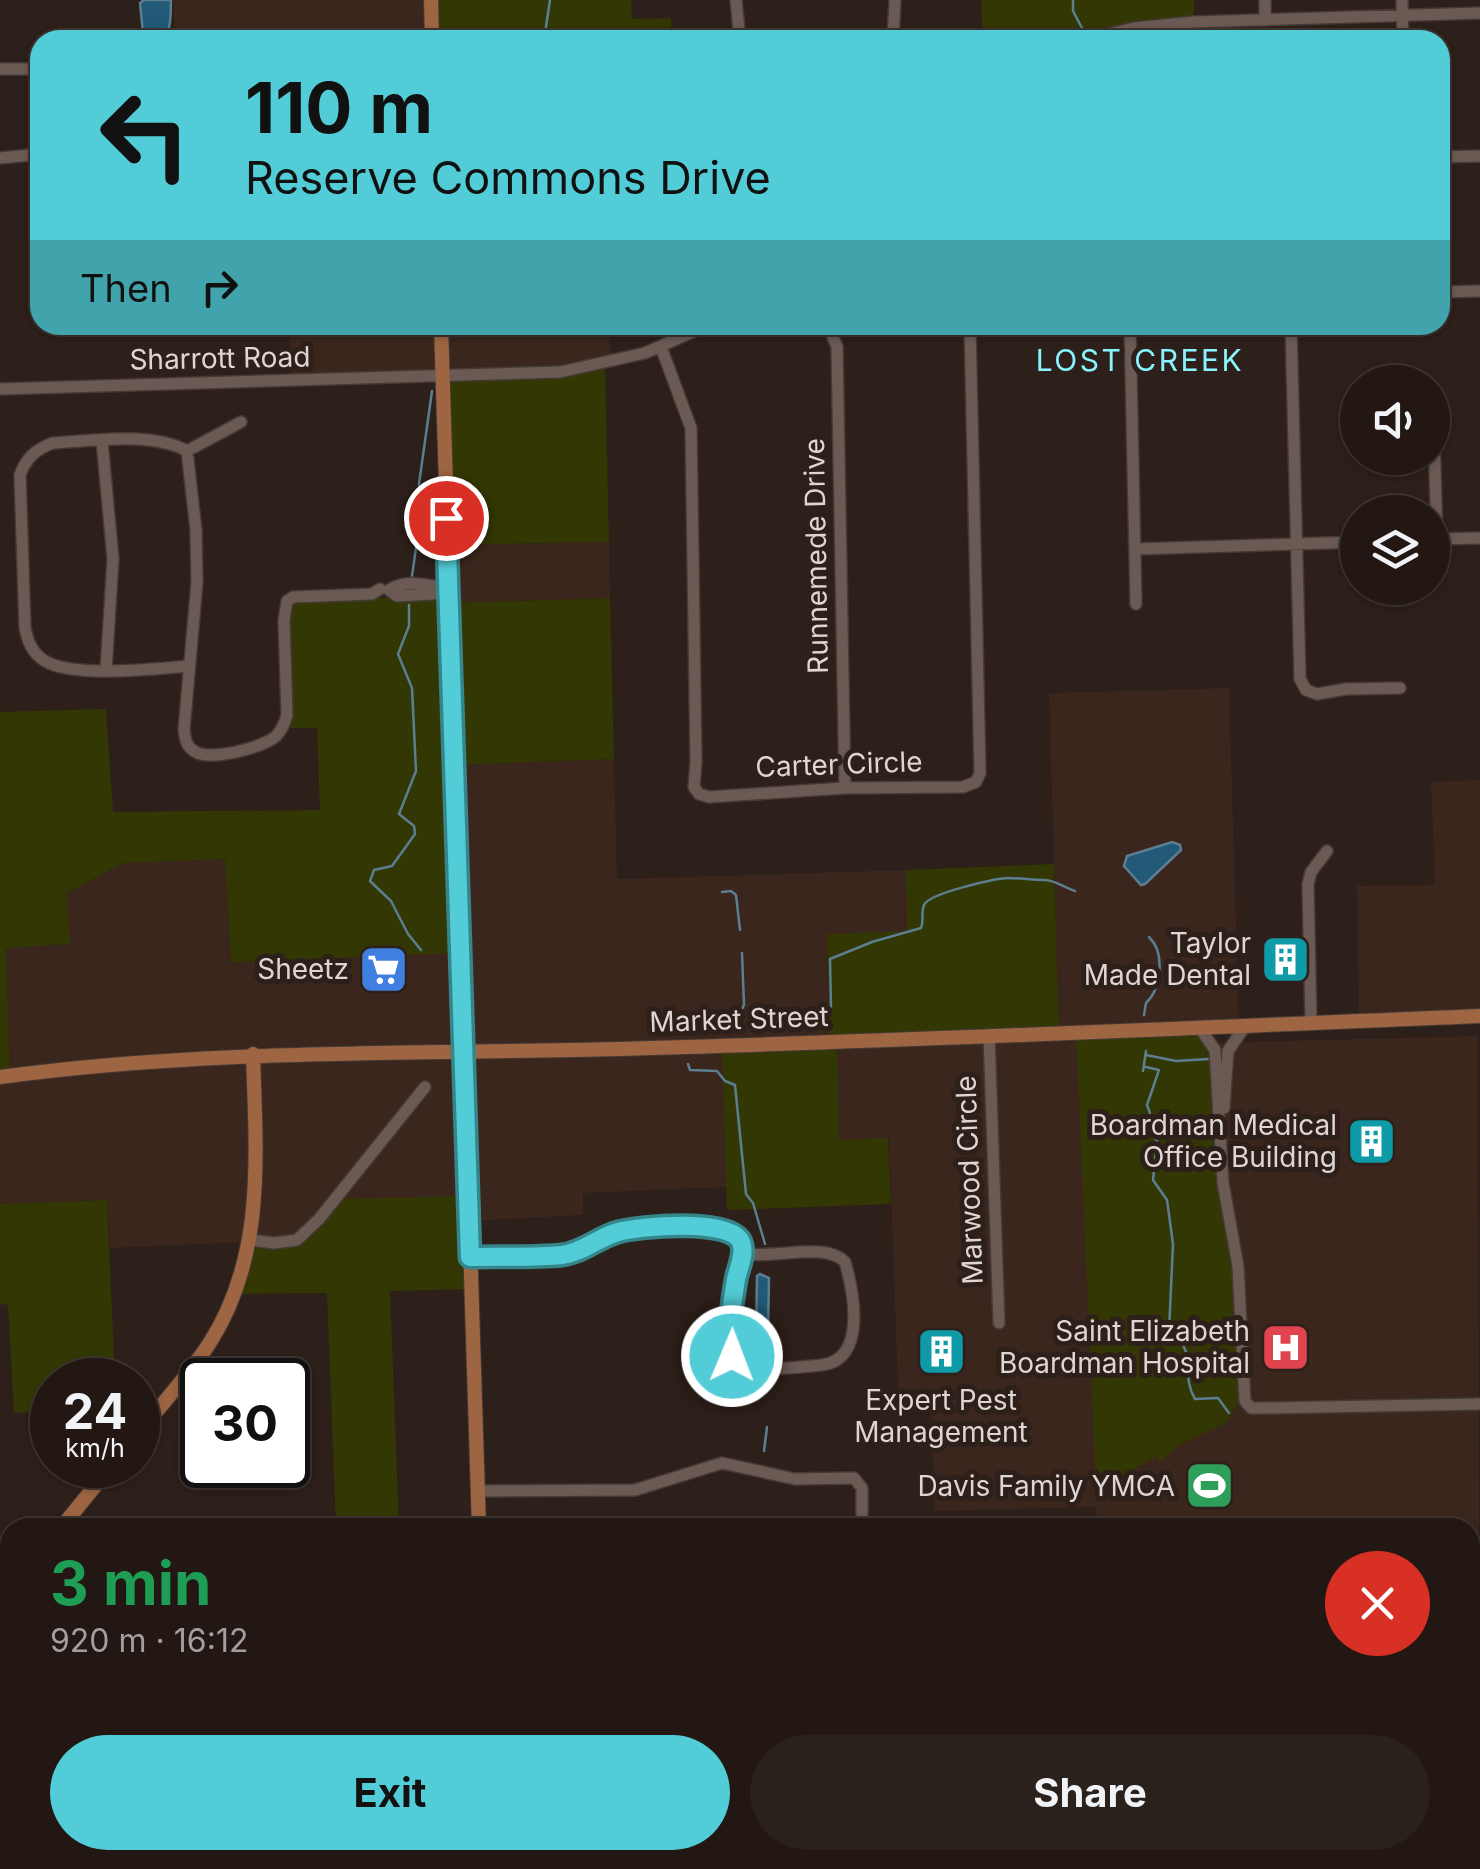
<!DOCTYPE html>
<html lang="en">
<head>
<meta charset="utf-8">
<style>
  :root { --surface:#221713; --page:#2a201c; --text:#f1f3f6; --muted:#a29fa0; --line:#3f3633; --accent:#52ccd6 }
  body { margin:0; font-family:Inter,sans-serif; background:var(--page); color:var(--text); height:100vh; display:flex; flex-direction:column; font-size:38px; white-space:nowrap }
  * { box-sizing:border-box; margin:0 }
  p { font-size:32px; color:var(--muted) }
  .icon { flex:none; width:55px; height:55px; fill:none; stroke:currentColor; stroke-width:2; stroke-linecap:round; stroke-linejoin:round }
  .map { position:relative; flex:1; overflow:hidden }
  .sheet { position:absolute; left:0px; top:1518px; width:1480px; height:352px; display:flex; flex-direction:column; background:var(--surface); border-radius:30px 30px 0 0; box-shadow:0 2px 8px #0004,0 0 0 2px var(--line) }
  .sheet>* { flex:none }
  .banner { position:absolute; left:30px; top:30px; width:1420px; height:305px; border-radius:30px; box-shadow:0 2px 8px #0004,0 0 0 2px var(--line); background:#52ccd6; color:#111; overflow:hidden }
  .controls { position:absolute; left:1340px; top:365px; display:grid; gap:20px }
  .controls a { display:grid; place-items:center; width:110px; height:110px; border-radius:50%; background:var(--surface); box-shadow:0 2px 8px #0004,0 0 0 2px var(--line); font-size:50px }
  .speed { position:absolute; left:30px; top:1358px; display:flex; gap:20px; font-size:50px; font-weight:700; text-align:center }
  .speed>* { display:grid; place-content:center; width:130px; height:130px; border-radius:50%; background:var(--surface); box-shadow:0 2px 8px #0004,0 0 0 2px var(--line); line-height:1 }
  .speed small { font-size:25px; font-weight:400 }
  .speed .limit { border:5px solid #111; border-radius:15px; background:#fff; color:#111 }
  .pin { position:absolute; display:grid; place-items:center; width:85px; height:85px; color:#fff; margin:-42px; border:5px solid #fff; border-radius:50%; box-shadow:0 2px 10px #0007 }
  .me { position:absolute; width:110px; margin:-55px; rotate:1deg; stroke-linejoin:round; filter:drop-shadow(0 0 8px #0008) }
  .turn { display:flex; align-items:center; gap:35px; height:210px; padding:0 50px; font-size:45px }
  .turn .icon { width:130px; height:130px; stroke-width:2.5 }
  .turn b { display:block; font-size:70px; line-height:85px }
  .then { display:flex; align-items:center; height:95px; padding:0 50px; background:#0003; gap:20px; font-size:38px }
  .round { display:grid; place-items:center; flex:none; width:105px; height:105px; border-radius:52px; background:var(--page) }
  .headline { display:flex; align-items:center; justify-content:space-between; height:170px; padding:0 50px }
  h1 { font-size:60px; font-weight:700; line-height:75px; color:#1e9e55 }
  .action { display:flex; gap:20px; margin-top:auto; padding:20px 50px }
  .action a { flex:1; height:115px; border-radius:60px; background:var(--accent); color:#111; font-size:40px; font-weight:700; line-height:115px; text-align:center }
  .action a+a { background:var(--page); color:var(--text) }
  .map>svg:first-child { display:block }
</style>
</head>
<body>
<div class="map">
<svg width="1480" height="1869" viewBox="0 0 1480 1869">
  <rect width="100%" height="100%" fill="#2d1f19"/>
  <path fill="#3a261d" d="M173,0H431L545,36L544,40H175Z
    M289,325H609L611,363L595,366L291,381Z
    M609,542L610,598L448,603L446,545Z
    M1229,688L1239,1025L1076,1031L1203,1043L1478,1036L1480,1836H1470V1528H1098L1096,1507L935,1511L930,1389L898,1390L889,1139L839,1140L837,1041L1059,1032L1049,693Z
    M614,759L617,879L906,870L907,931L831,1041L722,1045L727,1187L583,1193V1215L469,1221L297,1240L110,1248L107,1200L0,1204V1077L10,1075L6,948L67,893L123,863L225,859L231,962L453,765Z
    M1480,780V1016L1359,1020L1357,886L1435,885L1431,782Z
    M1113,1860H1319V1869H1113Z"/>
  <path fill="#333703" d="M431,0H631L632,19L671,18L672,40H544V36L532,33L432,37Z
    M981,0H1194V22L1084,40H983Z
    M605,364L609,542L446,545L442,378Z
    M293,597L447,598L448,603L610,598L614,759L454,765L461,953L231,962L225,859L123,863L67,893L70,944L6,948L10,1076L0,1077V712L106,709L113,812L320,810L317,728H283L284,620Z
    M1054,864L1059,1032L837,1041L839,1140L888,1138L891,1204L727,1210L722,1045L830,1041L827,934L907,931L906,870Z
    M1199,1027L1210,1039L1238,1307L1241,1398L1226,1423L1180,1445L1159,1462L1156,1457L1096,1489L1076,1031Z
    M468,1196L472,1289L390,1291L399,1527H336L327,1293L233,1294L251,1240H297L334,1199Z
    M107,1200L115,1380H52V1411L14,1413L8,1305L0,1304V1204Z
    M0,1733L10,1735V1860H409V1869H3Z
    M1470,1836H1480V1869H1319V1860H1470Z"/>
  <path fill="#225976" stroke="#5b7e91" stroke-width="2.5" d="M144,0H171C170,20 174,40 149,40L143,33L140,3Z
    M1172,842L1180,845L1181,850L1145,884L1141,885L1124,866L1127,856Z
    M760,1274L769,1278L768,1333L766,1340L759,1345L756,1341L757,1276Z"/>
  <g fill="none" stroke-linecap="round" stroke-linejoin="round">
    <path stroke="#5b7e91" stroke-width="2.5" d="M1073,0V11L1082,28
      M544,40L550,0
      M412,576L422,506L419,484L432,391
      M409,605V626L398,654L412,688L416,771L399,814L414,826L415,834L392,866L374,870L370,881L391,901L408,934L421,950
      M722,892L731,891L736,895L740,930
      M831,1007L830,959L872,942L921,928C924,921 921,912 924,905C929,893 994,879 1007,878C1020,878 1033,880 1045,880C1054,880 1066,888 1075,891
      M734,1011L742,1009L744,1005L742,953
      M1144,1015L1146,1003C1162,988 1165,952 1149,937
      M1146,1055L1176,1061L1209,1059
      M688,1064L690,1070L717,1071L725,1081L735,1085L746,1194L753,1203L765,1244
      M1146,1067L1159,1070L1147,1105L1150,1113L1148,1131L1157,1141L1153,1180L1167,1200L1173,1244L1169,1331C1200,1352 1179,1372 1195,1399L1218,1398L1229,1413
      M1143,1071L1146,1051
      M755,1355L763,1345
      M764,1451L767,1427
      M1470,1736H1480
      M887,1860L888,1869"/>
    <defs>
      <path id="minor" d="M736,0L740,40
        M1265,0V20
        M1402,0L1403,40
        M893,40L895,0
        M1084,40L1134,28L1194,22L1480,13
        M0,69H40
        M1440,157L1480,156
        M0,158L40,154
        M1440,292L1480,291
        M828,325L837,347L845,788
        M1130,325L1136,604
        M1291,325L1300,679L1306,690L1317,694L1346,689L1400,688
        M661,347L691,428L696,761L694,787L699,794L709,797L845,788L963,787L976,782L980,773L970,325
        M0,389L560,372L645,353L708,325
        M1434,434L1437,539
        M102,441L113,559L106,670
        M187,451L196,530L197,582L184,730C185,738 186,746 194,751C208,762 263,748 276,736C282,730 285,723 287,715L284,620L287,601L293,597L372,594L380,589
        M1434,539L1480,538
        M1135,549L1358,542
        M389,590C407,578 429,586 448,588
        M389,590L397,596L433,594L441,589
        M189,666C156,669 73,678 45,661C32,653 28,642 25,628L20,475C26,458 36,449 53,443C92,441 153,431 187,451L241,422
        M1311,1022L1308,884L1311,872L1327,851
        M1199,1027L1215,1050L1223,1183L1238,1266L1245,1401L1251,1408H1264L1480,1404
        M989,1035L999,1323
        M1224,1108L1228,1051L1246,1025
        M251,1240L274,1243L297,1240L319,1219L425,1087
        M470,1257C504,1256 544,1261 577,1252C590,1249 598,1238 611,1234C638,1225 697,1222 725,1229C771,1241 698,1348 744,1365C761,1372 802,1367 821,1365C867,1361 854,1293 845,1262C825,1241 772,1260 743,1253
        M478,1491L635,1490L722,1463L795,1479L854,1478L862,1488V1528"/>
      <path id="major" d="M431,0L432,40
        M441,325L479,1528
        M0,1077C206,1049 412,1054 619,1049C906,1041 1193,1028 1480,1016
        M138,1434C161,1405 188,1376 209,1344C266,1256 256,1154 253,1054
        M61,1528L112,1465
        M0,1602L10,1590
        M490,1860V1869"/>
    </defs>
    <use href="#minor" stroke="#453935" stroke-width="14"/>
    <use href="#major" stroke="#453935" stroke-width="16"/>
    <use href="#minor" stroke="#6b5a53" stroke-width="11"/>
    <use href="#major" stroke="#9d6542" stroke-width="14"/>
  </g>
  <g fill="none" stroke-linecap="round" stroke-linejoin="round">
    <defs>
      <path id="route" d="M446,518L470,1257C500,1256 532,1258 562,1255C584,1252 597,1238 618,1232C640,1226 731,1218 741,1242C746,1254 738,1268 736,1280C732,1304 727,1331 732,1356"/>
    </defs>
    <use href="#route" stroke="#35858b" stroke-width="25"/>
    <use href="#route" stroke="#52ccd6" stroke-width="18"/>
  </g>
  <defs>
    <symbol id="building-square" viewBox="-11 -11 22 22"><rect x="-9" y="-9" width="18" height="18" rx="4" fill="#0f9aa8" stroke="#2d1f19"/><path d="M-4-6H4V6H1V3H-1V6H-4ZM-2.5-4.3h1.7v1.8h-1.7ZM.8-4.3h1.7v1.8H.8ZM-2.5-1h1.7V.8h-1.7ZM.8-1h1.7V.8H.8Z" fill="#fff"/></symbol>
    <symbol id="supermarket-square" viewBox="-11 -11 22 22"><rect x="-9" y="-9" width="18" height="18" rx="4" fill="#3f7fe0" stroke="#2d1f19"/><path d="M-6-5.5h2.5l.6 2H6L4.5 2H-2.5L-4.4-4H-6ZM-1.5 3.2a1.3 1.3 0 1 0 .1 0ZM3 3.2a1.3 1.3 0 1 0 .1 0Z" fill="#fff"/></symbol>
    <symbol id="hospital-square" viewBox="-11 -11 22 22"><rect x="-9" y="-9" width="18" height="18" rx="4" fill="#e0444e" stroke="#2d1f19"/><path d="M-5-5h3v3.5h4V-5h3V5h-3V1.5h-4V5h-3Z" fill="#fff"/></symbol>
    <symbol id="stadium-square" viewBox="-11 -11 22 22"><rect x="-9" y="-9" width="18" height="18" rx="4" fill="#2e9e5b" stroke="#2d1f19"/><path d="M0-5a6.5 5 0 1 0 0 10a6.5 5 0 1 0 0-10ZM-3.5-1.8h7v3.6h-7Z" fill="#fff"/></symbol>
  </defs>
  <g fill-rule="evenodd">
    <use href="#building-square" x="1258" y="932" width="55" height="55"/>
    <use href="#supermarket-square" x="356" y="942" width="55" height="55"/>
    <use href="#building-square" x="1344" y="1114" width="55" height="55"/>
    <use href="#hospital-square" x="1258" y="1320" width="55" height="55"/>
    <use href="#building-square" x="914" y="1324" width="55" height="55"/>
    <use href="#stadium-square" x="1182" y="1458" width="55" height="55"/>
  </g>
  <g text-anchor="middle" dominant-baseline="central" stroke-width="10" stroke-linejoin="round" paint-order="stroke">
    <g font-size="28" fill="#dfd5d1" stroke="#2d1f19">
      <text transform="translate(220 358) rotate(-1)">Sharrott Road</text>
      <text transform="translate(816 556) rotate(-91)">Runnemede Drive</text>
      <text transform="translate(839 764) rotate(-2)">Carter Circle</text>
      <text transform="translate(739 1019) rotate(-2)">Market Street</text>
      <text transform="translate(969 1180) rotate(-92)">Marwood Circle</text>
    </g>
    <g font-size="28" fill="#dfd5d1" stroke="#2d1f19" text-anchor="end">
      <text x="1251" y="943">Taylor<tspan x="1251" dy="32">Made Dental</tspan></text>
      <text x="349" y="969">Sheetz</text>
      <text x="1337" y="1125">Boardman Medical<tspan x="1337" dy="32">Office Building</tspan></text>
      <text x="1250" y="1331">Saint Elizabeth<tspan x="1250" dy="32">Boardman Hospital</tspan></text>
      <text x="941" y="1400" text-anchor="middle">Expert Pest<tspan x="941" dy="32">Management</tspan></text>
      <text x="1175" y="1486">Davis Family YMCA</text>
    </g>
    <g font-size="30" letter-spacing="2.5" fill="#89f4fd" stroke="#2d1f19">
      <text x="1140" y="360">LOST CREEK</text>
    </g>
  </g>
</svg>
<div class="controls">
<a><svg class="icon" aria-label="sound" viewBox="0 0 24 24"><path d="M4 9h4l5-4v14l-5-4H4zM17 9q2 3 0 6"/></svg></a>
<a><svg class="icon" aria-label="layers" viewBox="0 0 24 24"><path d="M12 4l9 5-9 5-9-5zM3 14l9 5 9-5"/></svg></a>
</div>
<div class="speed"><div>24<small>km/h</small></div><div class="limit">30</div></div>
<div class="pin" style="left:446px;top:518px;background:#d93025"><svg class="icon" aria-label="arrive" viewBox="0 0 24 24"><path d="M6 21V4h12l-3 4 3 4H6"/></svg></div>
<svg class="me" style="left:732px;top:1356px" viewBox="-20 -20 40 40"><circle r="17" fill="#52ccd6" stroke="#fff" stroke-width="3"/><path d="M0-11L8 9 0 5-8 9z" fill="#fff"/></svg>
<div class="banner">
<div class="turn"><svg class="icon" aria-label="left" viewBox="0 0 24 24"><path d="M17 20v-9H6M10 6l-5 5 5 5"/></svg><div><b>110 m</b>Reserve Commons Drive</div></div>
<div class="then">Then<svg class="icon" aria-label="right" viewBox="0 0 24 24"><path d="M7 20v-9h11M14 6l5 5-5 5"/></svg></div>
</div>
<section class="sheet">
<div class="headline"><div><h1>3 min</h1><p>920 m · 16:12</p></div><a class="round" style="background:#d93025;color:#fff"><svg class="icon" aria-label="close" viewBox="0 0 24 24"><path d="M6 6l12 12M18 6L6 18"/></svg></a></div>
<div class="action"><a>Exit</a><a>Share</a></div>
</section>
</div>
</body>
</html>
